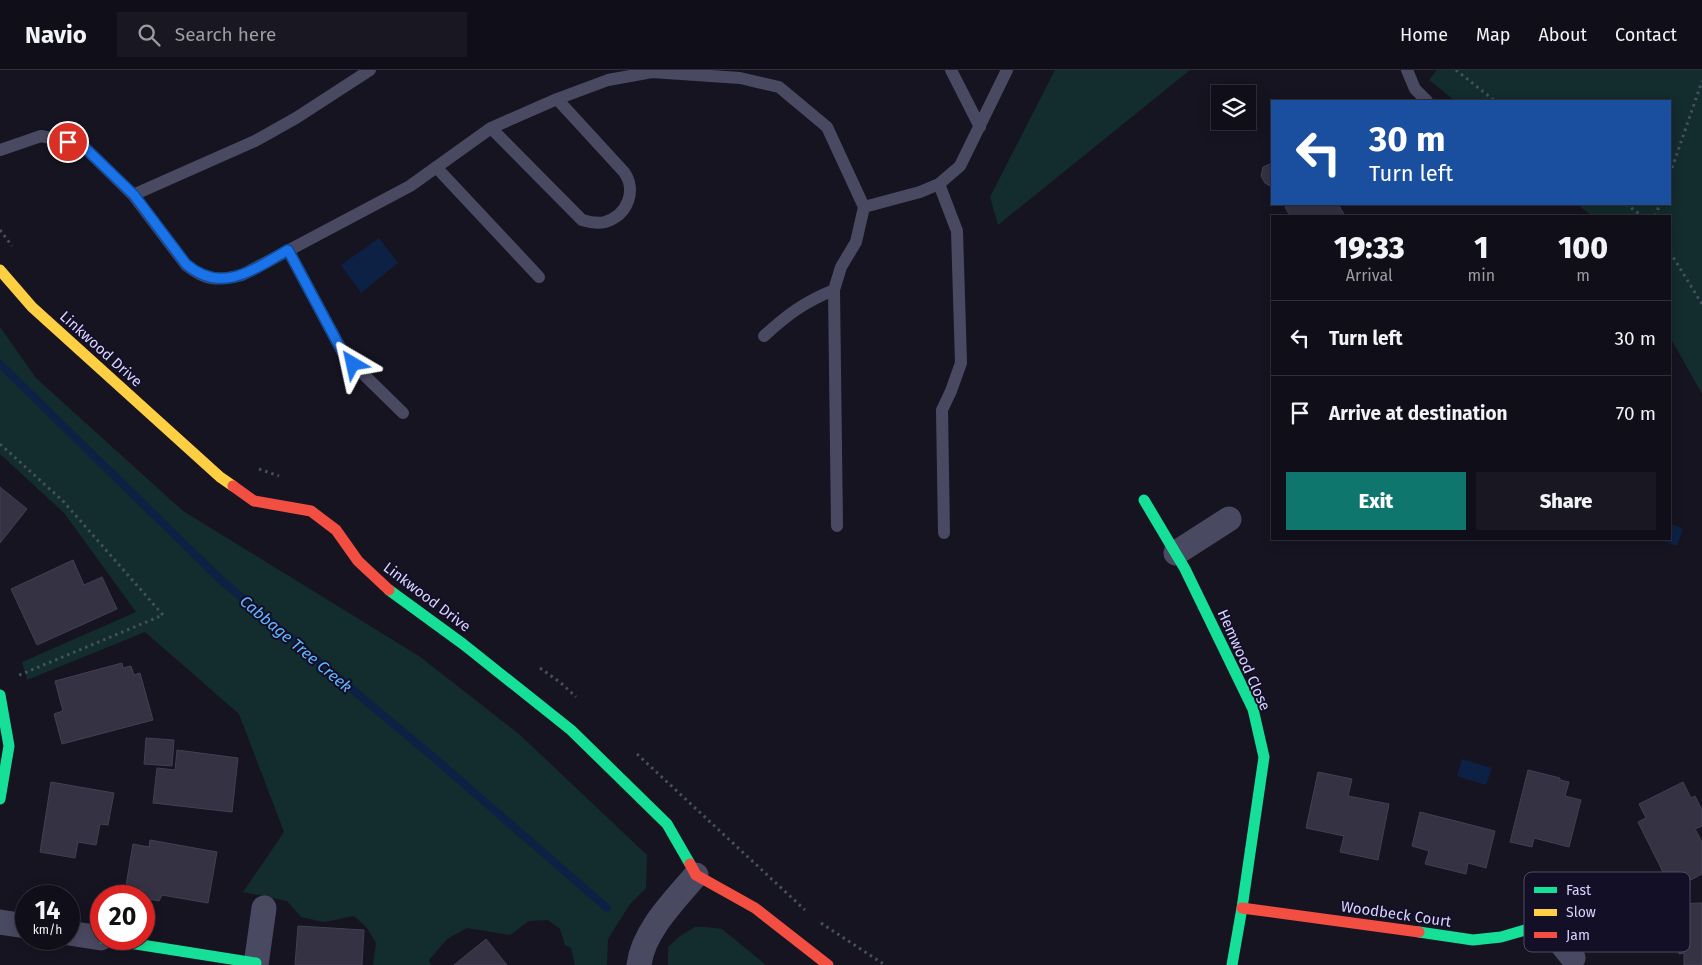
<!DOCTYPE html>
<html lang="en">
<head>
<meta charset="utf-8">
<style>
  :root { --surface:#100f19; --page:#191822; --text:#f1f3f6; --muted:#9c9ca2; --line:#302f38; --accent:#0f766e }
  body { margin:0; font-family:"Fira Sans",sans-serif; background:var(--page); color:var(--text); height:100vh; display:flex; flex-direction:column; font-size:19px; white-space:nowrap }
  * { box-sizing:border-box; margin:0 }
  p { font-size:16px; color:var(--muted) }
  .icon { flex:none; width:28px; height:28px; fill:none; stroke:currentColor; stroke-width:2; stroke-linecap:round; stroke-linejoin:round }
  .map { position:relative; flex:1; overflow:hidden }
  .details { position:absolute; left:1271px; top:145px; width:400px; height:325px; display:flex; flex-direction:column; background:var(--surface); border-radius:0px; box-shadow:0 2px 12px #0003,0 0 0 1px var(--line) }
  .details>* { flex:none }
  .top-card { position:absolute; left:1271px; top:30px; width:400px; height:105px; border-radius:0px; box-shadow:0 2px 12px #0003,0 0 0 1px var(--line); background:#1a4fa0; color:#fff; overflow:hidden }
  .tools { position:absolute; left:1211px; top:15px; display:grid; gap:10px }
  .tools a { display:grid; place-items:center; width:45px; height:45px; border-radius:0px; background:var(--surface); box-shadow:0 2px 12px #0003,0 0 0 1px var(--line); font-size:25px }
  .speed { position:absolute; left:15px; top:815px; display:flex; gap:10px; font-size:25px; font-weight:700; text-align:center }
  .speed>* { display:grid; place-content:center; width:65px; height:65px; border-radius:50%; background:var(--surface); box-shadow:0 2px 12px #0003,0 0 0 1px var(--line); line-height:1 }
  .speed small { font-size:12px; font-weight:400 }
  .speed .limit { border:8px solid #d22; background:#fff; color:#111 }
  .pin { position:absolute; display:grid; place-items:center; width:42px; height:42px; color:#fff; margin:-21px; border:2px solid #fff; border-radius:50%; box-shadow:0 1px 5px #0007 }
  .me { position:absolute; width:55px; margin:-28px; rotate:324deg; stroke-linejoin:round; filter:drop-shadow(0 0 4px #0008) }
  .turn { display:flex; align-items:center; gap:18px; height:105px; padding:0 15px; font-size:22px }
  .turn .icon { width:65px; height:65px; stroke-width:2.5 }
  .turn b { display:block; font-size:35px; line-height:42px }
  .eta { display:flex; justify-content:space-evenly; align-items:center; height:85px; text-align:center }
  .eta b { font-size:30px; font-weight:800; line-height:35px }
  .primary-button { display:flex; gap:10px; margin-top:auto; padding:10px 15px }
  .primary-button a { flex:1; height:58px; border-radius:0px; background:var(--accent); color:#fff; font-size:20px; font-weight:800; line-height:58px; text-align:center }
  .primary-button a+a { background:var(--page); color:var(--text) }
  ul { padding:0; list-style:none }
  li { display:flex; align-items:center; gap:15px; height:75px; padding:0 15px; border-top:1px solid var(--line) }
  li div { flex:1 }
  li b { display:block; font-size:19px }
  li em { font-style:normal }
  header { display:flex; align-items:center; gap:30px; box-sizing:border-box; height:70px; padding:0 25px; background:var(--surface); border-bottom:1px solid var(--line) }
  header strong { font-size:24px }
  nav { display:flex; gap:28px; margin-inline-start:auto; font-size:18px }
  .search { width:350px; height:45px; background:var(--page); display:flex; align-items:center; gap:12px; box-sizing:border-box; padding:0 18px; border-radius:0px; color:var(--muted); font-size:19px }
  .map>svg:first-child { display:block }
</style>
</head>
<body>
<header>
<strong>Navio</strong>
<div class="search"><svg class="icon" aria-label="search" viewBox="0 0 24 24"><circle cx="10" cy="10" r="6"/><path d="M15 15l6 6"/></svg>Search here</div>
<nav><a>Home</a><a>Map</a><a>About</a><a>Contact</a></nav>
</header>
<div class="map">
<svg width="1702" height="895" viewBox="0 0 1702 895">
  <rect width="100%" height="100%" fill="#161421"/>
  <path fill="#132c2d" d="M1055,0H1190L998,155L990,127Z
    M1437,0H1702V324L1670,267V146H1592L1577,134H1670V31H1455L1429,10Z
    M0,257L36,308L183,441L419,586L519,664L647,785L646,818L630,834L608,869L607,895H575L571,878L565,875L560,859L548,850L529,851L510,865L467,858L447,869L429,890L431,895H373L376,873L367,858L354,846L324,852L301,847L287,831L243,822L284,762L239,644L145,562L27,610L22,592L136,542L64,443L0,384Z
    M695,857H706L722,859L766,895H668V877L680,866Z"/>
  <path fill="#0d2144" d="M379,168L398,193L361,223L341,195Z
    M1670,453L1683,459L1677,476L1658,469H1670Z
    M1462,689L1492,698L1486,715L1457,706Z"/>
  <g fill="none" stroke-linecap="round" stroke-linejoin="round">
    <path stroke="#0d2144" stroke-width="8" d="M0,294L221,510L432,686L607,838"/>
  </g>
  <path fill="#343243" stroke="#433f54" d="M1272,93V117L1265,113L1261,106L1263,97Z
    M1287,134H1338L1345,146H1295L1294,145L1290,146L1285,137L1288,135Z
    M0,417L27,439L0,473Z
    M73,490L84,515L102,507L117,539L37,575L11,519Z
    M122,593L123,598L131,596L134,605L140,603L153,650L62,674L54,644L63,641L55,611Z
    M146,668L174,670L172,696L144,694Z
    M177,680L238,688L232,742L153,733L157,698L175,700Z
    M1528,700L1560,708V710L1569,712L1565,726L1581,730L1569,777L1534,768L1532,777L1510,772Z
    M1318,702L1352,709L1348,726L1389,734L1378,790L1340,782L1344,766L1306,758Z
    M51,712L114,723L108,755L100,754L96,775L78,772L75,788L40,782Z
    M1683,712L1691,728L1695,726L1702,740V756L1695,759L1702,772V804L1681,815L1675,803L1666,808L1638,752L1646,748L1639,734Z
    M1420,742L1495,761L1486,798L1468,793L1466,804L1425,794L1429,781L1412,776Z
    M150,770L217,782L208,833L162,825L159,831L144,828L142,826L144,820L126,816L133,774L149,777Z
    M1702,833V895H1684V883L1679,884V869H1682V867H1675L1673,834Z
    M298,856L364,860L362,895H295Z
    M486,869L507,895H454Z"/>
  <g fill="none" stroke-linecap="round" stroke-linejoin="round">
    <path stroke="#44505f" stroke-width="3" stroke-dasharray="2.5 4" stroke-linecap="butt" d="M1456,0L1495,31
      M1670,104L1702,11
      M1626,134L1642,146
      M1655,146L1660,134
      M0,160L12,176
      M1670,182L1702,234
      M0,374L63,431L163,545L17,606
      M259,399L279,406
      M540,598L561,613L576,627
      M637,684L805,840
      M821,853L885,895"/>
    <path stroke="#4a4962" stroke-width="12" d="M951,0L980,57
      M1407,0L1415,19L1427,31
      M491,58L582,150C589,152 597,154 605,152C628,145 637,120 624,102L557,29
      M0,80L41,66L81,74L133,125L186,195C206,211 218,211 242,205L410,116L491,58L557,29L608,10L652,2L740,8L779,17L827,57L864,137L856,172L841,197L834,220L837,456
      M436,97L539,207
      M939,114L957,161L961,293L951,321L942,340L944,463
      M133,125L255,71L296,48L370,0
      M864,137L920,122L939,114L960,96L1007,0
      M288,180L342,281L353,294L403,343
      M764,266C787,245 804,232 834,220"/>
    <path stroke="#4a4962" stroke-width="25" d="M1176,483L1229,449
      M0,852L26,856
      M69,863L101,868
      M1573,888L1546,854L1586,827
      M256,895L264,838
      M639,895C643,861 675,830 696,805"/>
    <path stroke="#16e098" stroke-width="11" d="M1144,430L1185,499L1253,639L1264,687L1242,838L1232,895
      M389,520L463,574L571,660L667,754L690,794
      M0,625L9,676L0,729
      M1419,862L1473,870L1501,867L1546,854
      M104,869L256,893"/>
    <path stroke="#ffcf43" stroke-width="11" d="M0,200L32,237L220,407L233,416"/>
    <path stroke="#f24e42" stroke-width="11" d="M233,416L254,431L311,441L336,460L358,491L389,520
      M690,794L696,805L755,838L828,895
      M1242,838L1419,862"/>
  </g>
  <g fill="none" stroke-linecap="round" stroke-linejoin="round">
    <defs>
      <path id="route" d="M68,72L81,74L134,125L186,194C222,225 254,199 288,180L342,281L353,294"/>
    </defs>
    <use href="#route" stroke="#114b97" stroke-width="12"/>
    <use href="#route" stroke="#1a73e8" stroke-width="9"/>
  </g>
  <g text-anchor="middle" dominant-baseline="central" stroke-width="4" stroke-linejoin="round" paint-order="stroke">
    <g font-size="15" fill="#d9d4ff" stroke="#130f26">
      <text transform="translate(101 279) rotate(42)">Linkwood Drive</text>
      <text transform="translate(427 527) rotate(37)">Linkwood Drive</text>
      <text transform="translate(1244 590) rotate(66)">Hemwood Close</text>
      <text transform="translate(1396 844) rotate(8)">Woodbeck Court</text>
    </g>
    <g font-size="16" font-style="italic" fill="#62b6ff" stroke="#130f26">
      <text transform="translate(296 574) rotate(40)">Cabbage Tree Creek</text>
    </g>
  </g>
  <rect x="1524" y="802" width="166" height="80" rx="8" fill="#130f26" stroke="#4e4a67" stroke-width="1"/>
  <rect x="1534" y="817" width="23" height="6" fill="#16e098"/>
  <rect x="1534" y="839" width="23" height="7" fill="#ffcf43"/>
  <rect x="1534" y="862" width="23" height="6" fill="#f24e42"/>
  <g font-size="14" fill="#d9d4ff">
    <text x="1566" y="825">Fast</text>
    <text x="1566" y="847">Slow</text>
    <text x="1566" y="870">Jam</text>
  </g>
</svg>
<div class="tools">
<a><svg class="icon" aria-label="layers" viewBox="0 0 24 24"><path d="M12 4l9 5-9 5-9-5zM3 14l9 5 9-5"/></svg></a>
</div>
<div class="speed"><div>14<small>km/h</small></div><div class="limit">20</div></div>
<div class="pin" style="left:68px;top:72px;background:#d93025"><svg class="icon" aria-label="arrive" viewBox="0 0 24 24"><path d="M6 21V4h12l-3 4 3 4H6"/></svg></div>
<svg class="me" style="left:353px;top:294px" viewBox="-20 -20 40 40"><path d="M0-17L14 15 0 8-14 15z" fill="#1a73e8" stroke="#fff" stroke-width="4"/></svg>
<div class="top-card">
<div class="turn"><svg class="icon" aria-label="left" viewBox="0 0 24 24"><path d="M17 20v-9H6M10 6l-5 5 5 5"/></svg><div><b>30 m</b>Turn left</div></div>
</div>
<section class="details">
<div class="eta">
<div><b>19:33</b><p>Arrival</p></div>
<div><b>1</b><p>min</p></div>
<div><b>100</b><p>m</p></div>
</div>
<ul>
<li><svg class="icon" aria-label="left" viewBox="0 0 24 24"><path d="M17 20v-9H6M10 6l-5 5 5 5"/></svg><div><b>Turn left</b></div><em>30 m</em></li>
<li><svg class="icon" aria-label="arrive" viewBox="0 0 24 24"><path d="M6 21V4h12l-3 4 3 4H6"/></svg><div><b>Arrive at destination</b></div><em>70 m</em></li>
</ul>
<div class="primary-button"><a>Exit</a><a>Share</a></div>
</section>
</div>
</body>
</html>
